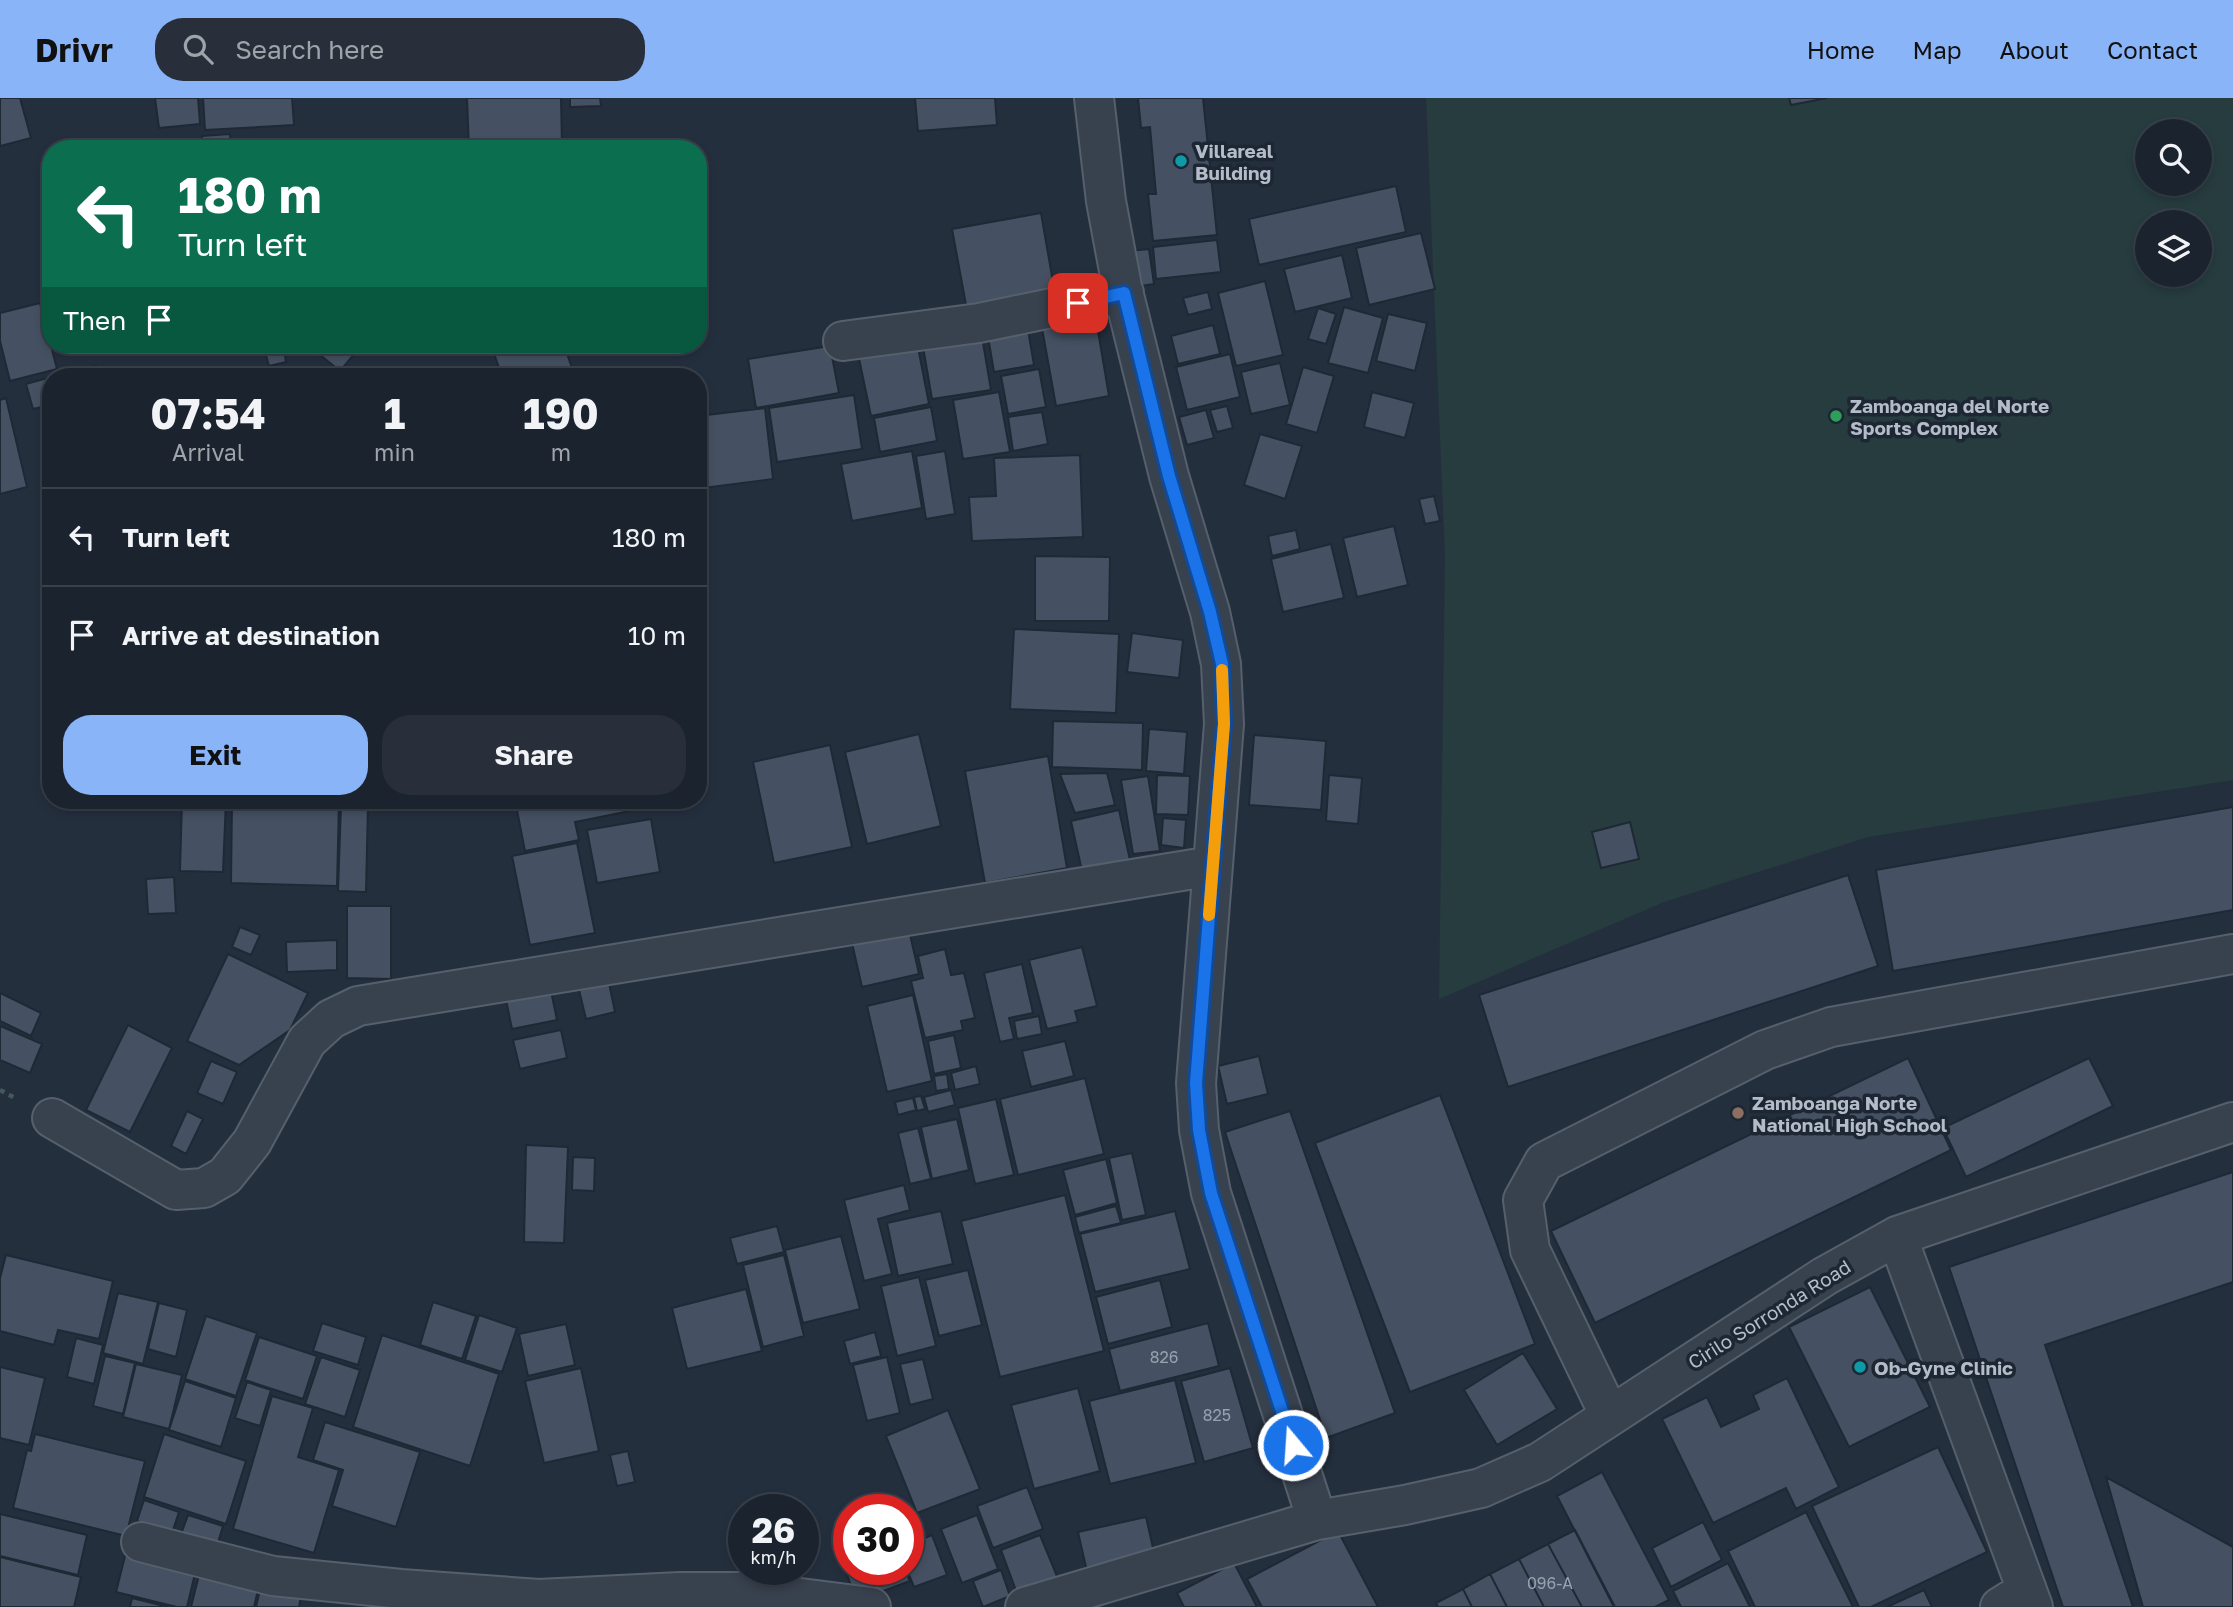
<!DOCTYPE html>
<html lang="en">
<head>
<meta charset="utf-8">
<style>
  :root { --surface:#1b232e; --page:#282f3a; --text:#f1f3f6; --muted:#a0a4aa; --line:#39404a; --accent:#8ab4f8 }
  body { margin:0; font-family:"Golos Text",sans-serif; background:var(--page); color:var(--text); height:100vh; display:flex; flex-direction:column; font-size:26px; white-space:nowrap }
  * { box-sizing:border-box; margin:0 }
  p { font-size:23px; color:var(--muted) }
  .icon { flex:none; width:38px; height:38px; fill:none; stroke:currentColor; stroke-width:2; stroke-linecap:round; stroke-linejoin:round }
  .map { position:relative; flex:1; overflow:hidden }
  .panel { position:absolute; left:42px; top:270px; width:665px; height:441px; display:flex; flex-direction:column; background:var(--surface); border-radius:28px; box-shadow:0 4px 10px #0003,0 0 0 2px var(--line) }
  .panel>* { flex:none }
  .guide { position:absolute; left:42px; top:42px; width:665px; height:214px; border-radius:28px; box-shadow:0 4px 10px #0003,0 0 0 2px var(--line); background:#0b6e4f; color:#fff; overflow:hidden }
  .fabs { position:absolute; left:2135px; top:21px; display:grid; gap:14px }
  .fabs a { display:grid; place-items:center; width:77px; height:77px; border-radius:50%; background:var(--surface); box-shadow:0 4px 10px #0003,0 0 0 2px var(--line); font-size:35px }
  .speed { position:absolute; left:728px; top:1396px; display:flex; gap:14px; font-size:35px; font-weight:700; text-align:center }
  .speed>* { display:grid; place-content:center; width:91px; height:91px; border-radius:50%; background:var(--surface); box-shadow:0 4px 10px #0003,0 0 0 2px var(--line); line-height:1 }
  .speed small { font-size:18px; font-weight:400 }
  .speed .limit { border:10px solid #d22; background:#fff; color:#111 }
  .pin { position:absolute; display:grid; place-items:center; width:60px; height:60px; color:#fff; margin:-30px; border-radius:14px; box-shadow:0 4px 10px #0006 }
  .me { position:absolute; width:77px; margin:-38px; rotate:342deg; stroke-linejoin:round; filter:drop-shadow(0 0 5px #0008) }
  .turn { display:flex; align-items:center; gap:24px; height:147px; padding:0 21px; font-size:32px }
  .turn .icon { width:91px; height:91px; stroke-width:2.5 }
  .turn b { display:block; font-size:49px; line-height:60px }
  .then { display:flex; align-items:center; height:66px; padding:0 21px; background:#0003; gap:14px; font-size:26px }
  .eta { display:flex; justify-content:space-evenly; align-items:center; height:119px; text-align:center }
  .eta b { font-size:42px; font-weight:700; line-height:49px }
  .button { display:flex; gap:14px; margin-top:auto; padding:14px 21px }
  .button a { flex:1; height:80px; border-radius:28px; background:var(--accent); color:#111; font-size:28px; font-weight:700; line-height:80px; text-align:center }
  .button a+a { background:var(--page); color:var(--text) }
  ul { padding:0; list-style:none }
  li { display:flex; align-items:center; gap:21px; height:98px; padding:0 21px; border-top:2px solid var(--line) }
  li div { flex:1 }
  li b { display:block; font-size:26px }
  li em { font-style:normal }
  header { display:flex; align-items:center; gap:42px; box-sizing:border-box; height:98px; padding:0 35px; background:var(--accent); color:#111 }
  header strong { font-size:33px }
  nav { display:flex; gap:38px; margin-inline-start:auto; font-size:24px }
  .search { width:490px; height:63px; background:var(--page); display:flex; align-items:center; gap:18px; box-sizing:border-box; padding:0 24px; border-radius:28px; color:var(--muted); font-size:26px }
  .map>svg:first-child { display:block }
</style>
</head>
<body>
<header>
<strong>Drivr</strong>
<div class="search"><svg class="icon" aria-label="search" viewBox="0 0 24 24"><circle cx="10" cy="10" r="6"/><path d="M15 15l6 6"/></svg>Search here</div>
<nav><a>Home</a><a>Map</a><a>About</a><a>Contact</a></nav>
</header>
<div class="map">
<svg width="2233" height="1509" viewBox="0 0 2233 1509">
  <rect width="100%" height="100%" fill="#242f3e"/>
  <path fill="#263c3f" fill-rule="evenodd" d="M1426,0H2233V682L1868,739L1664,804L1439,901L1445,459ZM2147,33H2200V86H2147ZM2147,124H2200V177H2147Z"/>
  <path fill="#455162" stroke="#1f2835" stroke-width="2" d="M0,0H20L31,40L0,48Z
    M155,0H198L200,26L159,30Z
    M203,0H292L294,27L205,32Z
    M467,0H561L562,48L469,51Z
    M570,0H600L601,8L570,9Z
    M915,0H995L997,27L918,33Z
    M1138,0H1203L1217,137L1153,143L1148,96H1156L1150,29L1141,30Z
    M1789,0H1827L1791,7Z
    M230,36L231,51H203L202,38Z
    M1396,88L1406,134L1259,167L1249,121Z
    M1041,115L1057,207L969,223L952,131Z
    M1421,135L1435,191L1369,207L1356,150Z
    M1217,142L1221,174L1156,181L1153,149Z
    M1149,151L1154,186L1134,189L1130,153Z
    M1342,157L1352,200L1295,214L1284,171Z
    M1265,183L1283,257L1236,268L1218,195Z
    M1208,194L1212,211L1188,217L1183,200Z
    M40,205L57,271L10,283L0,243V215Z
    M1094,209L1109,298L1056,308L1040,219Z
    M1344,209L1383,220L1368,275L1328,265Z
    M1318,210L1336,216L1326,246L1308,241Z
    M1388,216L1427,225L1415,273L1376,263Z
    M1026,220L1034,267L994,274L986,227Z
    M980,227L991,292L932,301L921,237Z
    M1213,227L1220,256L1178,266L1171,238Z
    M916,239L929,306L871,318L857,251Z
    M263,247H283L286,264L269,268Z
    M311,247H362L340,273L309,248Z
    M501,247H564L572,270L549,278H502L492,250Z
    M830,248L839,295L756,310L748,261Z
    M1230,256L1240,299L1187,312L1176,269Z
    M1280,265L1290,307L1251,316L1241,274Z
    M96,268L98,278H54Z
    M1303,269L1334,278L1317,335L1286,326Z
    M1039,271L1046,309L1008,316L1001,278Z
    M51,279V307L33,311L26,286Z
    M999,294L1010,354L963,361L953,302Z
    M1372,294L1414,305L1405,340L1364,329Z
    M854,297L862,351L777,364L769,310Z
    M6,300L27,389L0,396V302Z
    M1227,308L1233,330L1217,334L1210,312Z
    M931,309L937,343L880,354L874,320Z
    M765,310L773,381L703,390L698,349V318Z
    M1206,312L1214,340L1187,347L1179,319Z
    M1042,314L1048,346L1013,353L1008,319Z
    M1260,336L1302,348L1285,401L1244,387Z
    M912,353L922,410L852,423L841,366Z
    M945,353L955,416L926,421L916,358Z
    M1080,357L1083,439L972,443L969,399L996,398L994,360Z
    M1434,398L1440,423L1425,426L1419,401Z
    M1394,428L1408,487L1357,499L1343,440Z
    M1296,432L1300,451L1272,458L1268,438Z
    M1331,446L1344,500L1283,514L1271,461Z
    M1035,458L1110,459L1109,523H1035Z
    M1014,531L1119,536L1116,615L1010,611Z
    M1132,535L1183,542L1179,580L1127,574Z
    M1053,623L1143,625L1142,672L1052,669Z
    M1149,631L1187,634L1184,676L1146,673Z
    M919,636L941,728L867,746L845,654Z
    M1254,637L1326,643L1321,712L1249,707Z
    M830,647L852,749L774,765L753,664Z
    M1048,658L1067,770L985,785L965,673Z
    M1107,675L1115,707L1075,715L1060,676Z
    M1157,677L1190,678L1188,717L1156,716Z
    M1329,677L1362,680L1358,726L1326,723Z
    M1148,678L1160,753L1133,756L1121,682Z
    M182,702H226L223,774L180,773Z
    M232,702H339L337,788L231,785Z
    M515,702H628L630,713L575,724L579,742L525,753Z
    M341,707L368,708L366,794L338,793Z
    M2233,709V812L1893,873L1876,772Z
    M1119,712L1130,762L1082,773L1071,723Z
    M1163,720L1186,722L1184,750L1161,747Z
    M651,721L660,774L597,785L587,732Z
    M1630,724L1639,761L1601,770L1592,734Z
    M577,745L595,835L530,847L512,758Z
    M1848,777L1878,868L1508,989L1479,897Z
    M174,779L176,815L148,816L146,781Z
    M347,808H391V881L347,880Z
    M240,829L260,837L251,857L232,849Z
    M909,832L919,876L862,889L852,845Z
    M337,842V872L287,874L286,844Z
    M1082,849L1097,908L1075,913L1078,924L1047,931L1029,862Z
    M945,851L951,877L964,875L975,920L961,923L963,932L925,940L911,883L923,880L918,858Z
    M228,856L308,895L290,932L239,967L187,943Z
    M1022,866L1033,915L1009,920L1014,941L1000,944L984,875Z
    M609,885L615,914L586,921L579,892Z
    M550,888L557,922L512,931L505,897Z
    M0,895L41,915L31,938L0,923Z
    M913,897L932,983L887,994L867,908Z
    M1039,918L1042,936L1017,941L1014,923Z
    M128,927L172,950L130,1034L86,1012Z
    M0,928L42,946L30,975L0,962Z
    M561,932L567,960L520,971L513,942Z
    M954,937L961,970L934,976L928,943Z
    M1065,943L1074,978L1031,989L1022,953Z
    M1259,958L1268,996L1227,1006L1218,968Z
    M1908,960L1951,1052L1595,1225L1551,1133Z
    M2089,960L2113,1008L1966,1079L1943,1030Z
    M211,963L237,974L223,1006L197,995Z
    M976,968L980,986L955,992L951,975Z
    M947,976L949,991L936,993L934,978Z
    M1085,980L1104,1056L1018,1077L1000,1001Z
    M951,992L955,1007L928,1014L924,999Z
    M1440,997L1535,1246L1410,1294L1315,1045Z
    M921,998L925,1011L917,1013L914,999Z
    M913,1000L916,1012L898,1017L895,1004Z
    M996,1001L1014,1077L975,1086L958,1010Z
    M187,1013L203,1021L186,1056L171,1048Z
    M1290,1013L1395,1315L1326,1340L1225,1034Z
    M957,1021L969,1072L932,1081L921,1029Z
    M918,1030L931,1081L910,1086L898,1035Z
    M526,1047L568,1049L564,1145L524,1144Z
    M1132,1055L1146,1117L1122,1122L1109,1060Z
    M573,1059L595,1060L594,1093L572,1092Z
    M1106,1061L1117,1105L1075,1117L1063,1072Z
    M2233,1074V1184L2045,1247L2133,1509H2063L1949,1169Z
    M904,1087L910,1112L878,1121L892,1176L864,1183L844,1102Z
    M1065,1097L1104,1253L1000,1279L961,1123Z
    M1116,1108L1121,1125L1079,1135L1075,1119Z
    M941,1113L953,1166L898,1178L887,1125Z
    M1175,1113L1190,1171L1095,1194L1080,1136Z
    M777,1128L784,1154L737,1166L730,1140Z
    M841,1138L860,1211L803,1225L785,1152Z
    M6,1157L113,1183L99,1241L58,1232L54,1247L0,1233V1180Z
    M784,1157L804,1238L763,1249L743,1167Z
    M968,1172L982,1227L939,1238L925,1182Z
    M919,1179L936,1248L897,1258L881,1188Z
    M1160,1182L1172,1229L1108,1246L1096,1199Z
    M1870,1189L1930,1309L1849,1349L1789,1229Z
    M746,1191L762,1253L687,1271L672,1210Z
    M118,1195L158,1204L143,1266L103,1255Z
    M433,1204L476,1218L462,1261L420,1247Z
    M159,1205L187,1212L176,1259L148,1251Z
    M479,1217L517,1230L502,1274L465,1262Z
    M206,1218L257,1235L236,1298L185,1281Z
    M322,1225L366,1239L358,1267L313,1253Z
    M1208,1225L1219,1268L1120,1293L1109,1251Z
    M566,1226L575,1267L528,1278L519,1236Z
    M875,1234L881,1258L850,1266L844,1243Z
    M382,1237L499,1276L470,1368L353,1329Z
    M259,1239L317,1258L303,1301L245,1282Z
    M76,1240L103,1247L94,1286L67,1279Z
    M1523,1255L1557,1311L1497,1347L1464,1292Z
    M105,1258L135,1265L123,1316L93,1308Z
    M321,1259L360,1272L345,1319L305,1306Z
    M887,1259L900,1315L867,1323L853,1267Z
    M923,1261L933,1301L910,1307L900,1266Z
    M136,1266L182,1277L169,1331L123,1319Z
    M0,1269L45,1280L29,1347L0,1340Z
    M581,1270L599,1353L544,1365L525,1283Z
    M1230,1270L1253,1350L1204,1364L1181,1283Z
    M1787,1280L1839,1389L1796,1411L1786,1390L1713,1425L1662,1321L1707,1299L1721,1329L1759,1311L1753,1297Z
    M1175,1282L1196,1365L1110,1386L1089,1303Z
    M185,1283L236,1300L221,1349L169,1332Z
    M247,1284L271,1292L260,1328L235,1320Z
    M1078,1290L1100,1373L1034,1391L1011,1307Z
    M272,1298L313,1310L298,1359L339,1372L314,1455L233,1431Z
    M948,1312L980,1391L917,1415L886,1338Z
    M325,1324L420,1354L396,1429L332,1408L343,1372L313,1362Z
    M35,1336L145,1363L126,1438L13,1410L27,1352L31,1353Z
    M164,1336L246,1363L226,1426L144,1399Z
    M1938,1349L1987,1454L1871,1509H1859L1812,1408Z
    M628,1353L635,1384L617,1388L610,1357Z
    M1602,1374L1669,1502L1655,1509H1614L1557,1398Z
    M2106,1379L2233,1449V1509H2143Z
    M1027,1389L1043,1431L993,1450L977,1408Z
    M144,1402L179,1414L172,1435L137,1423Z
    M1806,1414L1853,1509H1755L1728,1453Z
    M0,1416L87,1437L78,1477L0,1458Z
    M188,1417L223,1428L217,1448L181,1436Z
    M977,1417L998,1471L962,1485L941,1431Z
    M1146,1419L1156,1463L1088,1478L1078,1434Z
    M1703,1424L1722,1462L1671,1489L1652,1450Z
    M1575,1432L1615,1509H1582L1548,1446Z
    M1338,1433L1378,1509H1262L1247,1481Z
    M932,1437L947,1477L914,1489L907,1472L908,1447Z
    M1040,1437L1059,1483L1018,1498L1001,1452Z
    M128,1446L198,1463L187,1509H177L116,1494Z
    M1548,1446L1582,1509H1544L1519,1461Z
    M0,1459L81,1479L74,1509H0Z
    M1519,1461L1544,1509H1507L1490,1476Z
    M202,1465L261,1479L254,1509H191Z
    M1234,1465L1257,1509H1184L1177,1495Z
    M1728,1465L1750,1509H1681L1673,1493Z
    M849,1470V1472H867L873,1489L854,1496L845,1471Z
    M870,1472H905L910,1483L878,1495Z
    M1001,1472L1010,1498L983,1509L973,1483Z
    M1490,1476L1507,1509H1472L1463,1491Z
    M263,1479L303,1489L299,1509H256Z
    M1463,1491L1472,1509H1438L1436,1505Z
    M1924,1492L1932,1509H1887Z
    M132,1500L168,1509H130Z"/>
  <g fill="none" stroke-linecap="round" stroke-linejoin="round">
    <defs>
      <path id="minor" d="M1094,0L1106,103L1122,189L1169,378L1210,514L1221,566L1224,626L1196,985L1199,1032L1211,1095L1317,1422
        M843,243L979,225L1124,195
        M52,1020L176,1092L204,1090L225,1078L252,1044L307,943L331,921L358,908L1212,768
        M1897,1138L2033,1509
        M1610,1318L1530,1152L1523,1102L1544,1064L1765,952L1831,929L2233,856
        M141,1444L273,1478L401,1491L539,1501L680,1494H753L871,1509
        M1025,1509L1317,1422L1405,1407L1481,1390L1540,1364L1825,1178L1897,1138L2233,1024
        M2000,1509L2027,1492"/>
    </defs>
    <use href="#minor" stroke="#565f6c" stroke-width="42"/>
    <path stroke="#44595c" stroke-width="4.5" stroke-dasharray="5 5" stroke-linecap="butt" d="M0,992L17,1001"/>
    <use href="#minor" stroke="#38414e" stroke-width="38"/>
  </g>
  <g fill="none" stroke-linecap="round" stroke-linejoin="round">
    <defs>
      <path id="route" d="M1078,205L1124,195L1169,378L1210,514L1222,566L1224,626L1196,985L1199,1032L1211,1095L1293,1347"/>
    </defs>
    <use href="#route" stroke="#114b97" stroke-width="18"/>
    <use href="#route" stroke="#1a73e8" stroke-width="12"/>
    <path stroke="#f59e0b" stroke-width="12" d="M1209,817L1224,626L1222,572"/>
  </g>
  <g fill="#0f9aa8" stroke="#1d2633" stroke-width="2.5">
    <circle cx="1181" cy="63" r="7"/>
    <circle cx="1860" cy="1269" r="7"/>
  </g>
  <circle fill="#2e9e5b" stroke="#1d2633" stroke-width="2.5" cx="1836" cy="318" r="7"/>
  <circle fill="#8d6e63" stroke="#1d2633" stroke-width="2.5" cx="1738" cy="1015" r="7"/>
  <g text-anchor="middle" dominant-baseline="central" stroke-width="7" stroke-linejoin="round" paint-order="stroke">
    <g font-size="16" fill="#98a1af">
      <text x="1164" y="1259">826</text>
      <text x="1217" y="1317">825</text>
      <text x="1550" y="1485">096-A</text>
    </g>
    <g font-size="19" font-weight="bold" fill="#b4bcc9" stroke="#1d2633" text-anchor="start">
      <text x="1195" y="52">Villareal<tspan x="1195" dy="22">Building</tspan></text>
      <text x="1850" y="307">Zamboanga del Norte<tspan x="1850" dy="22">Sports Complex</tspan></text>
      <text x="1752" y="1004">Zamboanga Norte<tspan x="1752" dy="22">National High School</tspan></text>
      <text x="1874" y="1269">Ob-Gyne Clinic</text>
    </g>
    <g font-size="19" fill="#b4bcc9" stroke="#1d2633">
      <text transform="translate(1769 1216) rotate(-32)">Cirilo Sorronda Road</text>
    </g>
  </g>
</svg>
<div class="fabs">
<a><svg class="icon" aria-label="search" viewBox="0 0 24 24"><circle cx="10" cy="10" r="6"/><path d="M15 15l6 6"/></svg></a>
<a><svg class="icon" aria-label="layers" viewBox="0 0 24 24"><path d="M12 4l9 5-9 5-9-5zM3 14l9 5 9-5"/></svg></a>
</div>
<div class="speed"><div>26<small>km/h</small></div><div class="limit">30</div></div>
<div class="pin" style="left:1078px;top:205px;background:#d93025"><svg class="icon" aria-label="arrive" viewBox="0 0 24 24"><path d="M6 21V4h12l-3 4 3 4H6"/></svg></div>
<svg class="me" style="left:1293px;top:1347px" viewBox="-20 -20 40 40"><circle r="17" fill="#1a73e8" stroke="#fff" stroke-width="3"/><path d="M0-11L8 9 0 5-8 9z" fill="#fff"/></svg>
<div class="guide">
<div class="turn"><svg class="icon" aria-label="left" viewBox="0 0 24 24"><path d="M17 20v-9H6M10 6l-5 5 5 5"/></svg><div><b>180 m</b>Turn left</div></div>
<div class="then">Then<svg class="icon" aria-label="arrive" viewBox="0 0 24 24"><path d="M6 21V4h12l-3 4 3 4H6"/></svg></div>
</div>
<section class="panel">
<div class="eta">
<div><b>07:54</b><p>Arrival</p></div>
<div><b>1</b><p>min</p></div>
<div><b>190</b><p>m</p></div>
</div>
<ul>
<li><svg class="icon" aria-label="left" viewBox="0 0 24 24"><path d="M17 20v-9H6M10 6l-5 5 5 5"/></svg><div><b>Turn left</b></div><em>180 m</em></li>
<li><svg class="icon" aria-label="arrive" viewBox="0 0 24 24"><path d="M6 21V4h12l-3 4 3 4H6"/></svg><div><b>Arrive at destination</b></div><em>10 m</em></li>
</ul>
<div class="button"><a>Exit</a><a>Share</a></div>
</section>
</div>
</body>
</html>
